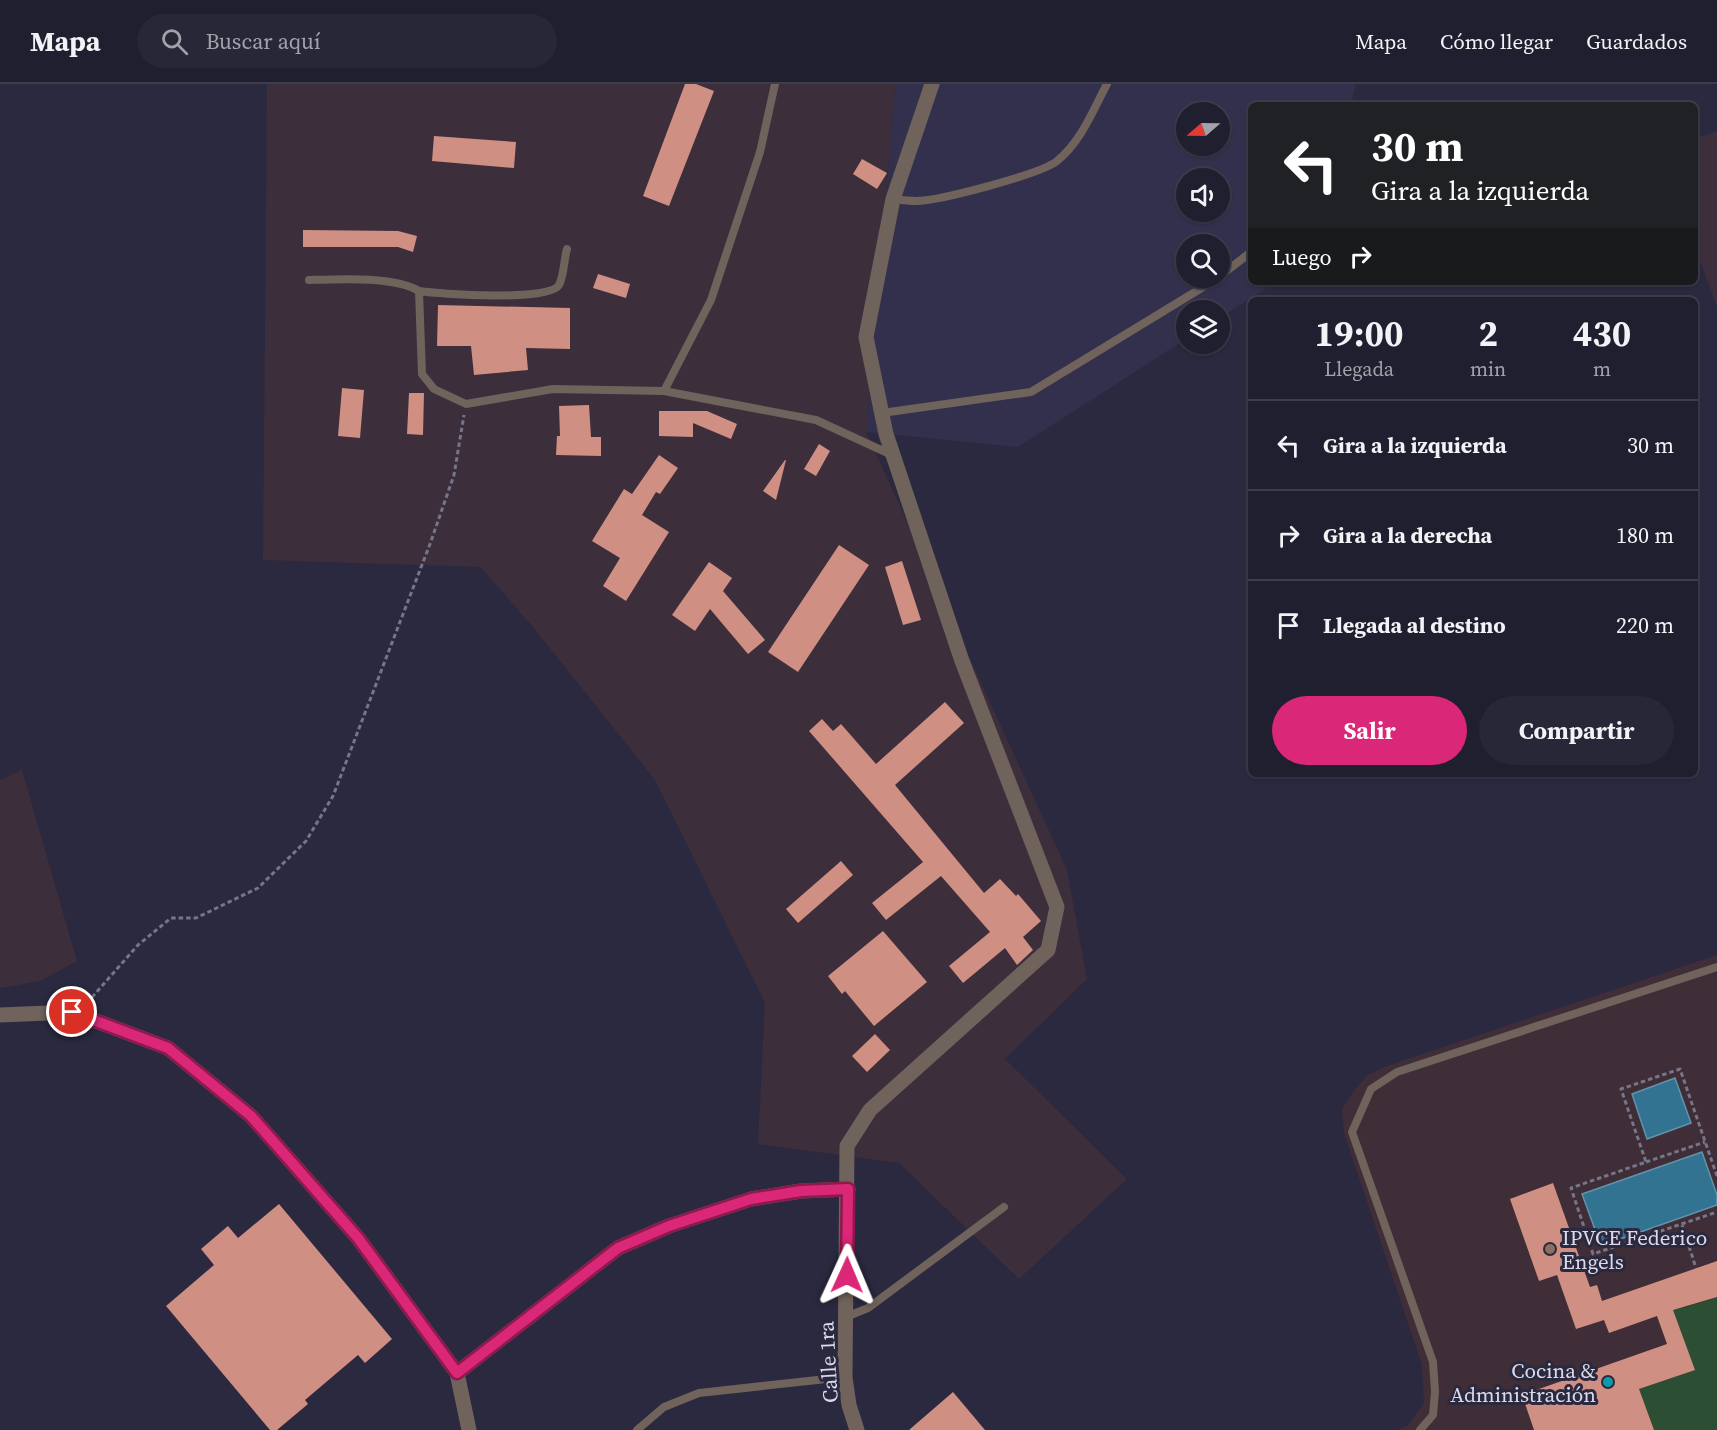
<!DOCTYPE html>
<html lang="es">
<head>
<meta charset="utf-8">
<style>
  :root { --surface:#201f2f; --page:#282737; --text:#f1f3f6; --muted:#a2a2aa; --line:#3d3d4b; --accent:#db2777 }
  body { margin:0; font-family:"Source Serif 4",serif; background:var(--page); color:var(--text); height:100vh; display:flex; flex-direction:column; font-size:22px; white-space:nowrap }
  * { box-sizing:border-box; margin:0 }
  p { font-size:20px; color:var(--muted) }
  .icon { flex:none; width:33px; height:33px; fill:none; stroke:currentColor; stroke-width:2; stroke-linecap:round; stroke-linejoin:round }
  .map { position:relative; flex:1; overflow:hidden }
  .sheet { position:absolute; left:1248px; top:213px; width:450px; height:480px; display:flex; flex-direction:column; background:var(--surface); border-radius:9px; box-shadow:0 2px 4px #0004,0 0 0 2px var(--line) }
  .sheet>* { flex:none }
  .top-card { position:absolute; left:1248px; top:18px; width:450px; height:183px; border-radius:9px; box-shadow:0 2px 4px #0004,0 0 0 2px var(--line); background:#202124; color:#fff; overflow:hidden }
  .needle { width:39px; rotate:250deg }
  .controls { position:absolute; left:1176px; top:18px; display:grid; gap:12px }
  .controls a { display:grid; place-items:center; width:54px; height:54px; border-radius:50%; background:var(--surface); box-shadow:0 2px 4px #0004,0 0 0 2px var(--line); font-size:30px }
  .pin { position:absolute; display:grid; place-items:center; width:51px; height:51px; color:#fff; margin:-26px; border:3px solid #fff; border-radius:50%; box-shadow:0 2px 6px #0007 }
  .me { position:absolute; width:66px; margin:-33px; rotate:1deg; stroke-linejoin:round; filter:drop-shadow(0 0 4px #0008) }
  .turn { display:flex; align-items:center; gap:21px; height:126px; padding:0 24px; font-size:27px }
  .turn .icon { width:78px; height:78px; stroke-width:2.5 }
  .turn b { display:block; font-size:42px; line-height:51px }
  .then { display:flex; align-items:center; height:57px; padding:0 24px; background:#0003; gap:12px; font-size:22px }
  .eta { display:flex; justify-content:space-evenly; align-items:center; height:102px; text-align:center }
  .eta b { font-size:36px; font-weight:700; line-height:42px }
  .primary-button { display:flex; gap:12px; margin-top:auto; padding:12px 24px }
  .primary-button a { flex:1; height:69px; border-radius:36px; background:var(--accent); color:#fff; font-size:24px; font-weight:700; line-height:69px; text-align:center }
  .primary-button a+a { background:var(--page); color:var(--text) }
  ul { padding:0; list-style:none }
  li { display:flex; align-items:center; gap:18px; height:90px; padding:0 24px; border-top:2px solid var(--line) }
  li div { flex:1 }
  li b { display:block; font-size:22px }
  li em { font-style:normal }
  header { display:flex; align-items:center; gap:36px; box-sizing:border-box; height:84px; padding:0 30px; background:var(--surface); border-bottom:2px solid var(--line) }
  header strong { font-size:28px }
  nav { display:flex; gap:33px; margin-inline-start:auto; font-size:21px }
  .search { width:420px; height:54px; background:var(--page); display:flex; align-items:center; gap:15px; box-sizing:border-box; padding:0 21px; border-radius:33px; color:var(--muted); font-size:22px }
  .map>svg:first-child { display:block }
</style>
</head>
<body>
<header>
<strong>Mapa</strong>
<div class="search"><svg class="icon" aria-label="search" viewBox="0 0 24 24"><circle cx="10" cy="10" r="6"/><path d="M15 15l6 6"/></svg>Buscar aquí</div>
<nav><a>Mapa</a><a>Cómo llegar</a><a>Guardados</a></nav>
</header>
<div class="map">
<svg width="1717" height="1346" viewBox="0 0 1717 1346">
  <rect width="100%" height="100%" fill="#2b293f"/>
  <path fill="#33304d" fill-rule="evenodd" d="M895,0H1356L1351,21H1251V198H1275L1220,234V226H1186V255L1018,363L866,348ZM1186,28H1220V62H1186ZM1186,94H1220V128H1186ZM1186,160H1220V194H1186Z"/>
  <path fill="#3d2e3b" d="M267,0H895L866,348L1067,786L1087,895L1005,975L1127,1095L1019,1195L899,1079L758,1060L765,919L655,696L533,543L481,483L263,476Z
    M1717,47V223L1695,163V55Z
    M22,686L77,877L40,897L0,904V696Z"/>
  <path fill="#3f2e37" d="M1717,871V1346H1397L1407,1342L1424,1319L1422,1281L1344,1049L1342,1025L1355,1005L1368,991L1387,982Z"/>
  <path fill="#2c4e33" d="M1679,1213L1683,1224L1717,1213V1346H1654L1639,1305L1694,1286L1669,1216Z"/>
  <path fill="#317391" stroke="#6492ab" stroke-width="1.5" d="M1675,994L1691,1039L1647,1055L1632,1010Z
    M1702,1068L1717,1111V1121L1601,1162L1582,1110Z"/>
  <path fill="#d08f83" d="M685,0H696L714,7L669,122L643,112Z
    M434,52L516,58L514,84L432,77Z
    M862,75L887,89L877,105L853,90Z
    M303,146L398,147L417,152L413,168L398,163H303Z
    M598,190L630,200L626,214L593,204Z
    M438,221L570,224V265L526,264L528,286L474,291L471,262H437Z
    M342,304L364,306L360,354L338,352Z
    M409,309H424L423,351L407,350Z
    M589,321L591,353H601V372L556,371L557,352H560L559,322Z
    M659,327H707L737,340L731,355L693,339V353L659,352Z
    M819,360L830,367L816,392L804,385Z
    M659,371L678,384L660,410L656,408L642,431L669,448L626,517L603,502L620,474L592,457L624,405L632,410Z
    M785,376H786L776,416L763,407Z
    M839,461L869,481L798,588L768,568Z
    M902,477L921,536L903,541L885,483Z
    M709,478L732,494L723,507L765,556L748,570L710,525L695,547L672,531Z
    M945,618L964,639L895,701L984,809L1000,795L1016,812L1018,810L1041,837L1023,853L1033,866L1017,881L1005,864L963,899L949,882L990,848L941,792L886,836L872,819L923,778L809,647L822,635L833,647L841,640L876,680Z
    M841,777L853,791L798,839L786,825Z
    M883,847L927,898L874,942L845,907L842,910L828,892Z
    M875,950L890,966L867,988L852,972Z
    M1553,1099L1590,1203L1597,1201L1602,1217L1717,1177V1213L1673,1226L1695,1286L1639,1305L1654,1346H1534L1522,1311L1667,1260L1657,1232L1609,1249L1604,1236L1576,1245L1557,1191L1539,1197L1510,1115Z
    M279,1120L392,1255L365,1279L358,1271L305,1316L308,1320L277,1346H270L166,1222L214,1181L201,1165L228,1142L238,1154Z
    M953,1308L985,1346H909Z"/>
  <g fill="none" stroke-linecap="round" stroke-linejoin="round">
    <path stroke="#777588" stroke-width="3" stroke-dasharray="4.5 3" stroke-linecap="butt" d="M87,919L138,861L171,834H196L258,804L306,757L333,712L430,460L454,391L464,331
      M1646,1078L1705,1058
      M1717,1092L1680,985L1621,1005L1646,1078L1571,1104L1593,1170L1717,1128
      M1682,1141L1696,1184"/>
    <path stroke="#6f635c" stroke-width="8" d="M893,115C901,116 909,117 916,117C939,117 1041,90 1057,77C1081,58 1093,26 1107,0
      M1220,192L1251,168
      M309,196C338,195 395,192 419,207L422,290L434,305L466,320L553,305L664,307L816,336L892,371
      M419,207C440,210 549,218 559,201C564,192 564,175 567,165
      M664,307L711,216L760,68L775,0
      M882,329L1031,308L1218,194
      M846,1233L868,1224L1004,1123
      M637,1346L664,1323L699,1309L845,1293
      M1420,1346L1433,1331L1435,1308L1433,1278L1352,1048L1371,1005L1397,988L1717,883"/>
    <path stroke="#6f635c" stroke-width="15" d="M457,1289L618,1164L669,1142L751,1115L801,1107L848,1105
      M857,1346L849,1321L845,1293L847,1062L870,1026L1048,866L1057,823L962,577L886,350L866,253L893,115L932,0"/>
    <path stroke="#6f635c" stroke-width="15" d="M0,931L72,928L168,964L251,1032L358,1154L457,1289L469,1346"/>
  </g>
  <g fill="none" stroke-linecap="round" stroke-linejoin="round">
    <defs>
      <path id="route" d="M72,928L168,964L251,1032L358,1154L457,1289L618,1164L669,1142L751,1115L801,1107L848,1105L847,1191"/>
    </defs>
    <use href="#route" stroke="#8e194d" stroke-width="15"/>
    <use href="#route" stroke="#db2777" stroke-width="10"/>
  </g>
  <circle fill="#8d6e63" stroke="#2b293f" stroke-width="2" cx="1550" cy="1165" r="6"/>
  <circle fill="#0f9aa8" stroke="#2b293f" stroke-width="2" cx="1608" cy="1298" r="6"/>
  <g text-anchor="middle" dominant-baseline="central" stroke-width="6" stroke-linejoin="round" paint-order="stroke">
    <g font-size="21" fill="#dbdae9" stroke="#2b293f" text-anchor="start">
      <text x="1562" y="1153">IPVCE Federico<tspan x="1562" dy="24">Engels</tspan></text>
      <text x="1596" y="1286" text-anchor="end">Cocina &amp;<tspan x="1596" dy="24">Administración</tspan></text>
    </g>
    <g font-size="21" fill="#dbdae9" stroke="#2b293f">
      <text transform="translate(828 1278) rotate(-93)">Calle 1ra</text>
    </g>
  </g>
</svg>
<div class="controls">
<a><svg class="needle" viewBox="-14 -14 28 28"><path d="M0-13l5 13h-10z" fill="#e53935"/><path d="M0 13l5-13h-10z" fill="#a2a2aa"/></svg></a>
<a><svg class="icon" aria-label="sound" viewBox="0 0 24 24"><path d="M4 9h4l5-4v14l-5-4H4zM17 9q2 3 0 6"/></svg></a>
<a><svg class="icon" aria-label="search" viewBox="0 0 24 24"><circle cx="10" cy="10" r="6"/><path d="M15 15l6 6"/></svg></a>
<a><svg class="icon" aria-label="layers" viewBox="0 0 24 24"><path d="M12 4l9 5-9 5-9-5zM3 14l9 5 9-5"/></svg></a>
</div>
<div class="pin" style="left:72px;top:928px;background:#d93025"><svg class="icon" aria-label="arrive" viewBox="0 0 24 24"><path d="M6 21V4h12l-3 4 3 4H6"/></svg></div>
<svg class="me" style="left:847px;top:1191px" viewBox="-20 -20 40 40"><path d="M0-17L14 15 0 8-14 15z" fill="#db2777" stroke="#fff" stroke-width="4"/></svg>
<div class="top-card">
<div class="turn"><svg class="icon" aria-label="left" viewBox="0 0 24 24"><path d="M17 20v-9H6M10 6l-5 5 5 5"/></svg><div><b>30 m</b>Gira a la izquierda</div></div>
<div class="then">Luego<svg class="icon" aria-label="right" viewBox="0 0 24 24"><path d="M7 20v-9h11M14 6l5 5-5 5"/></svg></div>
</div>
<section class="sheet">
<div class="eta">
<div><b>19:00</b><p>Llegada</p></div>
<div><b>2</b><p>min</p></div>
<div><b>430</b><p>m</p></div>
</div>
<ul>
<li><svg class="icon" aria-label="left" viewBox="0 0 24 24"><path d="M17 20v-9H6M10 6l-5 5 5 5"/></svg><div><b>Gira a la izquierda</b></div><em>30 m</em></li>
<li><svg class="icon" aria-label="right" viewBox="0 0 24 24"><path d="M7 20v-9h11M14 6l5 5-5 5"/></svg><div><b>Gira a la derecha</b></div><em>180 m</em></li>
<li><svg class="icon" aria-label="arrive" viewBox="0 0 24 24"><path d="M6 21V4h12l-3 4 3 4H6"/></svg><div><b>Llegada al destino</b></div><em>220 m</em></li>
</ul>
<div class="primary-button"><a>Salir</a><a>Compartir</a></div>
</section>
</div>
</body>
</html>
